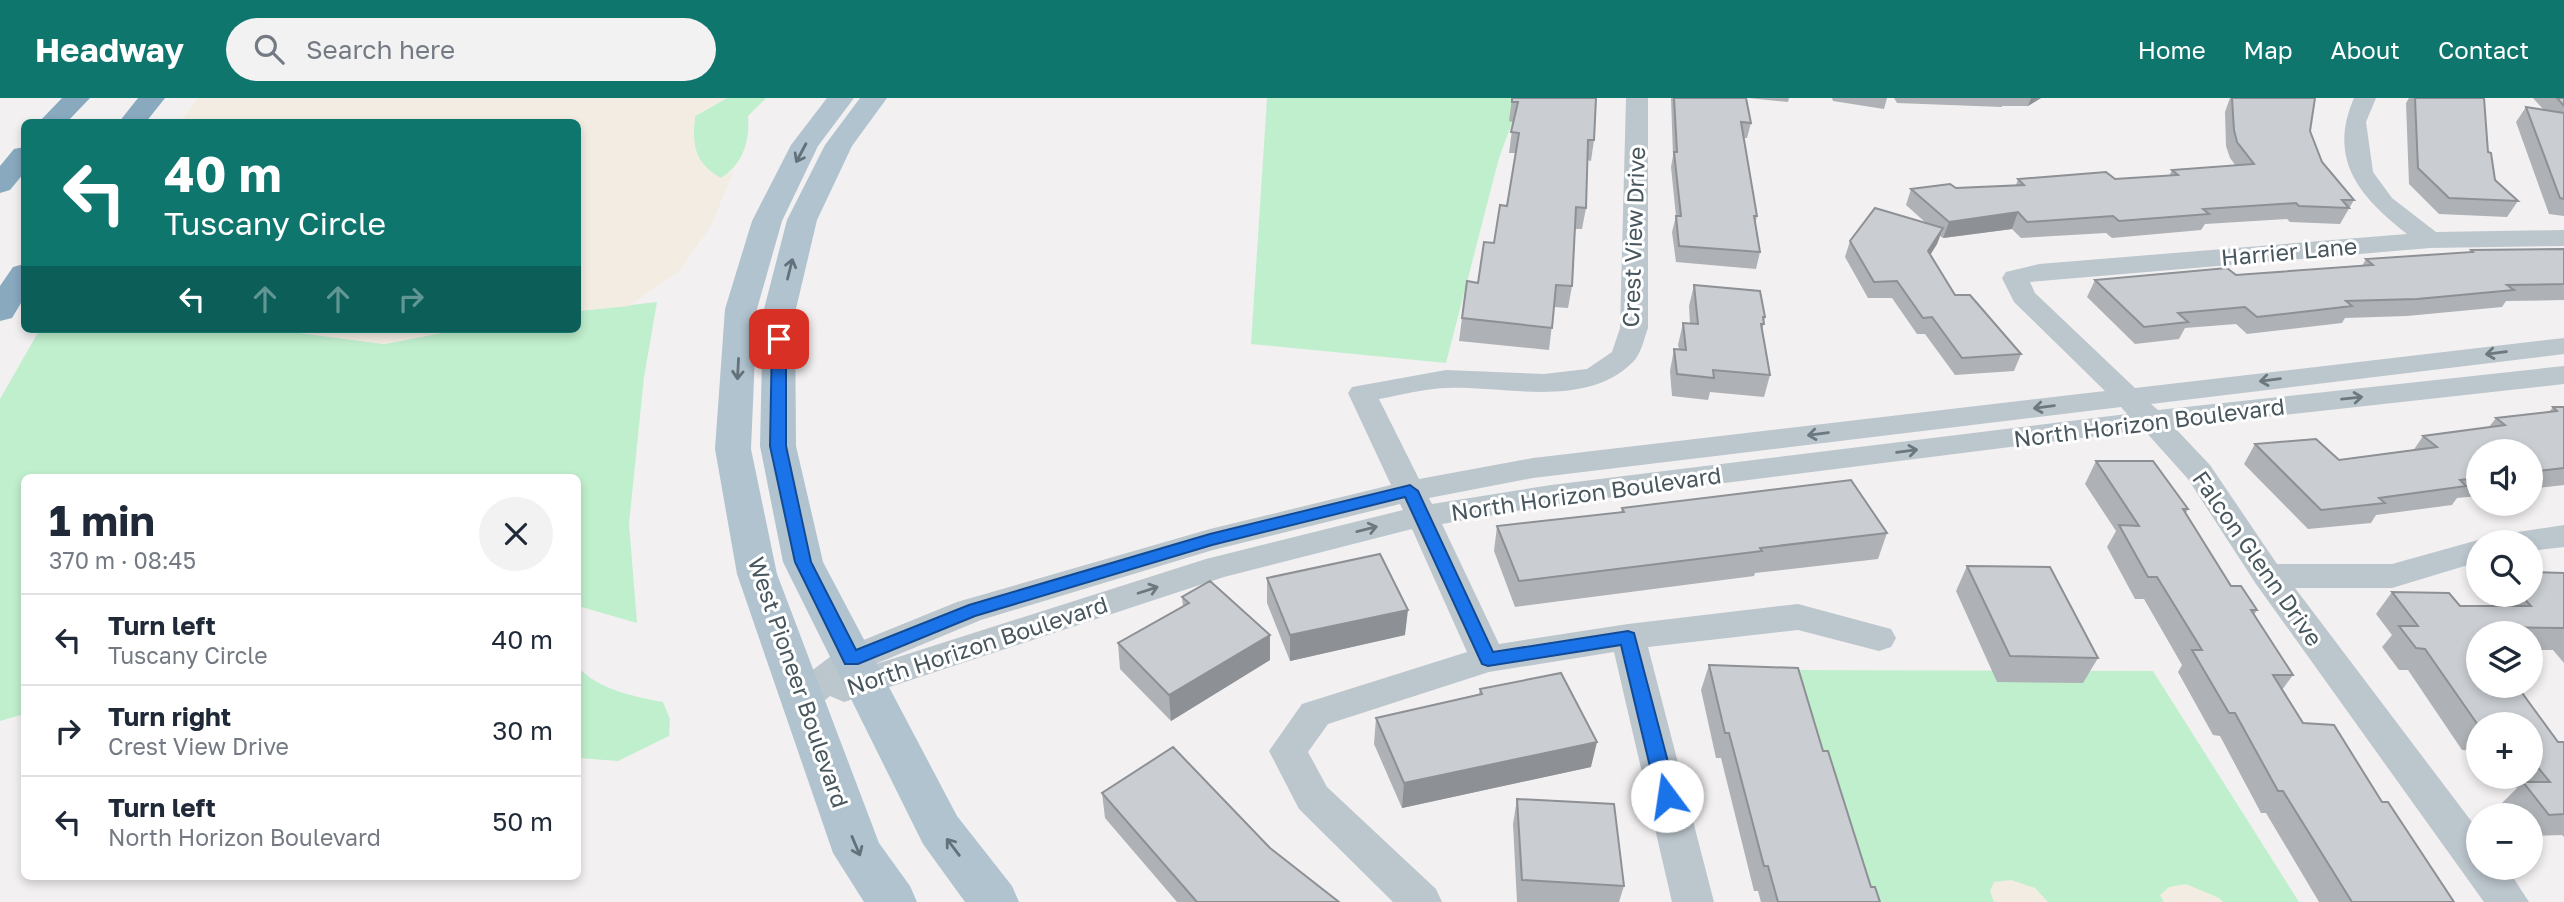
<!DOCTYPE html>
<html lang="en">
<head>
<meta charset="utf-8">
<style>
  :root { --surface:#fff; --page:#f2f2f3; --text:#1f2937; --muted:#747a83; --line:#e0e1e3; --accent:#0f766e }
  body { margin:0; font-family:"Golos Text",sans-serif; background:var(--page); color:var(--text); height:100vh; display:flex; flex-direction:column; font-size:26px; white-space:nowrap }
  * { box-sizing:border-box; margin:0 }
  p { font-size:23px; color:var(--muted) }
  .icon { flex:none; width:38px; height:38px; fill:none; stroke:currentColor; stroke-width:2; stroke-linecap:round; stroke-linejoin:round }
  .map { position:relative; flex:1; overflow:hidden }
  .panel { position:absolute; left:21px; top:376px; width:560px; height:406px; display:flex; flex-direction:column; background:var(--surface); border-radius:10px; box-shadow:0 4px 10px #0003 }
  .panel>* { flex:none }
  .banner { position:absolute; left:21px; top:21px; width:560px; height:214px; border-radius:10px; box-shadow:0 4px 10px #0003; background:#0f766e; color:#fff; overflow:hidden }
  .tools { position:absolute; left:2466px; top:341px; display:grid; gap:14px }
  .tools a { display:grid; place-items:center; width:77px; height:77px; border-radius:50%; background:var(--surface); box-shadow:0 4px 10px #0003; font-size:35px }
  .pin { position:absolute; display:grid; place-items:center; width:60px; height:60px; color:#fff; margin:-30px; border-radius:14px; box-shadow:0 4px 10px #0006 }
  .me { position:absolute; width:77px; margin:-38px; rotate:346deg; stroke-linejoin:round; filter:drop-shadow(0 0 5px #0008) }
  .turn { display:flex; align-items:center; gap:24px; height:147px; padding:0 28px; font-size:32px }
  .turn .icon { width:91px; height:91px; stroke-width:2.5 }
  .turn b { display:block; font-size:49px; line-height:60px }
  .lanes { display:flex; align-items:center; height:66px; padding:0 28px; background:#0003; justify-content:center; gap:35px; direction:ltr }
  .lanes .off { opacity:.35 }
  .round { display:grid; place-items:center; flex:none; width:74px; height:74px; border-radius:37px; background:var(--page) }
  .summary { display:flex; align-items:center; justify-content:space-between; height:119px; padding:0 28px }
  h1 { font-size:42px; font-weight:700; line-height:52px }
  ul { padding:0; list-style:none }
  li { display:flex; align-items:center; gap:21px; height:91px; padding:0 28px; border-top:2px solid var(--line) }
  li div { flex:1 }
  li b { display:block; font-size:26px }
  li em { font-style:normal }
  header { display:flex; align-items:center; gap:42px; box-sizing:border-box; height:98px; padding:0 35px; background:var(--accent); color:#fff }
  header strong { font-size:33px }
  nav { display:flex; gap:38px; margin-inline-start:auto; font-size:24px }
  .search { width:490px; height:63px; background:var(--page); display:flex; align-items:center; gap:18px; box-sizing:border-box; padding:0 24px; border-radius:38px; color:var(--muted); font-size:26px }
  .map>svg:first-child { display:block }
</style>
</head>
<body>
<header>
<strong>Headway</strong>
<div class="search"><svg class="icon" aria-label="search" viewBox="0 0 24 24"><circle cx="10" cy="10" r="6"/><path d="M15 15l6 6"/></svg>Search here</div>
<nav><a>Home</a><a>Map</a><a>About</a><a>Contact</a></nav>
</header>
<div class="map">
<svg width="2564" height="804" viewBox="0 0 2564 804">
  <rect width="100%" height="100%" fill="#f3f0f1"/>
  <path fill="#c0efcd" d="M727,0H766L748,18C750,43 743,66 721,80C694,65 692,47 695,18Z
    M1267,0H1521L1499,60L1446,265L1251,246Z
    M657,204L644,279L629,426L637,525L578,508V380H24V616L0,623V301L40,231H270L384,246L462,231H578V213Z
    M578,569C597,591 635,599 663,604L670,621L669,638L618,663L578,660Z
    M1773,572L2153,573L2299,804H1851Z"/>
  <path fill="#f3ece2" d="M198,0H727L695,18C692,47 694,66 721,80L734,72L710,130L678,174L629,208L578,213V24H180Z
    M270,231H462L384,246Z
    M2011,782L2035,790L2048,804H1994L1990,793L1994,784Z
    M2186,786L2219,800L2223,804H2164L2160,797L2169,789Z"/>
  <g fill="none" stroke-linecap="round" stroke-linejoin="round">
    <path fill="#bcc6cd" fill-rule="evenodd" d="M1626,0H1648V230C1644,241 1641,256 1633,264C1586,311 1507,288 1448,290C1426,290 1402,297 1379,301L1419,381L1533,360L2105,293L2014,204L2002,180L2006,174L2039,166L2407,136C2360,99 2327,62 2354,0H2376L2366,24L2373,74L2392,100L2436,134L2564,132V148L2430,150L2030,184L2035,195L2135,290L2564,240V256L2151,306L2158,312L2564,268V286L2174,329L2210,367L2277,466H2392L2478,442L2488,444H2478V464L2392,490H2295L2478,732V770H2507L2529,804H2484L2256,486L2188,381L2144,332L1551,407L1442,426L1499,546L1628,526L1798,506L1891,531L1896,540L1891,549L1879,553L1798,532L1648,549L1714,804H1672L1614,554L1489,574L1328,626L1308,654L1327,689L1436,791L1442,804H1393L1299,711L1269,653L1302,606L1467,554L1412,431L1224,479L844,604L830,598C815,610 809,616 789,610L784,600L789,590L839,552L957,504L1210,431L1391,387L1348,295L1352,289L1446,272L1544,276L1587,271L1612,254L1620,230ZM2121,309L2127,316L1551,387L1432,406L1429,400L1533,380ZM1400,406L1403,412L1206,461L873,567L981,522L1213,452Z
      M2564,427V449L2530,453V444H2501L2505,436Z"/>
    <path fill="#b0c3cf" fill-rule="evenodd" d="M827,0H854L818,48L782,123L757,211L751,351L777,476L879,745L910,788L917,804H864L833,755L737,476L715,351L725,211L752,123L791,47Z
      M860,0H887L852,48L817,122L795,215L796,348L823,464L957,718L1012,788L1019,804H965L923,746L783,464L760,348L763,215L787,122L825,47Z"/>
    <path fill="#88a9be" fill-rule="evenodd" d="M62,0H90L67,24H39Z
      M138,0H165L146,24H119Z
      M24,49V75L10,92L0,95V68L14,51Z
      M24,166V200L12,220L0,223V188L13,169Z"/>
  </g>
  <path fill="#aeb1b5" d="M1512,0L1594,42L1591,63L1587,62L1586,110L1582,131H1575L1572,188L1568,210L1554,209L1549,252L1459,243L1462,220L1494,145L1507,108L1516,55H1509L1513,24L1509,23Z
    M1671,0H1746L1751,25L1747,40H1744L1757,118L1755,127L1760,154L1756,171L1676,164L1672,134L1676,118L1671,69L1673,58Z
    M1748,0H1789L1788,4Z
    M1832,0H1887L1884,11L1833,3Z
    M1894,0H2041L2028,8H2002V9L1897,5Z
    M2230,0H2315L2310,33L2322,64L2354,102L2340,126L2290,124L2287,121L2205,126L2201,132L2112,140L2106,135L2021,140L2012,131L1943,140L1940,138L1937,146L1930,157L1955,197L2021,256L2014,273L1955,277L1925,236H1917L1892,200H1868L1845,159L1850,143L1926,125L1906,107L1911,91L1956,90L2016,87L2018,81H2115L2169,78L2172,72L2236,68L2230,60L2226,48L2225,14Z
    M2409,0H2484L2488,54L2495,82L2518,103L2507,119L2439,116L2409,86L2406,5Z
    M2533,0H2564V118L2549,116L2516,24L2526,9L2543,11Z
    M2564,151V202L2506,203L2502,209L2407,218L2345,220L2342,225L2247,236L2236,226L2185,230L2179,241L2135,246L2087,199L2095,182L2236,177L2362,168L2366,161L2470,154L2471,152Z
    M1694,187L1765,219L1762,233L1770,277L1764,299L1710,294L1708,302L1672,298L1670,273L1674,251H1679L1678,247L1683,225L1690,226L1689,208Z
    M2553,309H2564V387L2530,391V354H2478V398L2457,400L2452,407L2376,417L2371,425L2308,431L2244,366L2255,346L2339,362L2413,353L2423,338L2489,329L2496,320L2549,314Z
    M2096,363L2188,411L2186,415L2231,488L2257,512L2254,517L2293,577L2282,592L2303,625L2382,704L2454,804H2319L2266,715H2261L2220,638L2213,637L2178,574L2182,567L2144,501H2135L2107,449L2116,433L2085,386Z
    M1622,410L1887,435L1878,461L1755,475L1754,478L1515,509L1494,453L1497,428L1621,414Z
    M1967,468L2098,560L2083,585L1997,584L1956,493Z
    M2564,475V565L2553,552H2530V536H2478L2558,644H2564V739L2562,737L2530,738V718H2512L2502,705L2517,690L2509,679H2530V626H2478V653L2462,652L2408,572H2399L2382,549L2392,537L2376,516L2392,494L2460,508H2495L2485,497H2530Z
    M1267,480L1405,537L1290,563L1267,505Z
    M1182,499L1270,537V562L1171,623L1120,571L1118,545L1183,508Z
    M1709,567L1823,653L1871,789L1880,804H1761L1758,793H1754L1721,660H1716L1701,592Z
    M1480,591L1591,669L1402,710L1374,646L1376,620L1479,596Z
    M1102,695L1270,750L1339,804H1177L1105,720Z
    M1517,701L1624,788L1619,804H1517L1513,726Z"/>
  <path fill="#8d9094" d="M2031,0H2041L2028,8Z
    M2018,114L2012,131L1943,140L1949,124Z
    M1943,130L1937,146L1922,170L1928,153Z
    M1408,512L1405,537L1290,563V537Z
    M1270,537V562L1171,623L1169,597Z
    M1597,644L1591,669L1402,710L1404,685Z"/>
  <path fill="#caced3" stroke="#8d9094" stroke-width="2" d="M1512,0H1596L1594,42H1588L1586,110L1576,109L1572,188L1556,187L1552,230L1462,220L1467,183L1478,185L1484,144L1494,145L1500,107L1507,108L1519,35L1511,34L1518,4H1512Z
    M1674,0H1746L1751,25L1741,24L1757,118H1754L1760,154L1679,148L1676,118H1681L1674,54H1677Z
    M2232,0H2315L2310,33L2322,64L2354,102H2342L2349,110L2299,108L2296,105L2203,111L2209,116L2119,123L2113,118L2027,124L2018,114L1949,124L1911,91L1950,86L1956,90L2024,87L2018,81L2106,74L2115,81L2178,77L2172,72L2254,66L2237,44L2234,32Z
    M2415,0H2484L2488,54L2491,55L2495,82L2518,103L2449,100L2418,70Z
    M2557,0H2564V8Z
    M2526,9L2564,15V101L2560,100Z
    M1875,110L1943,130L1928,153L1955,197H1970L2021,256L1962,260L1932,219L1923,220L1897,183L1874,184L1850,143Z
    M2564,151V186L2507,187L2514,192L2417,201L2346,203L2352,208L2257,219L2245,209L2178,215L2188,224L2144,229L2095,182L2227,170L2236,177L2373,167L2366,161L2473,154L2471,152Z
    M1694,187L1760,193L1765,219H1763L1764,226H1761L1770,277L1713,272L1714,280L1677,276L1674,251L1686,252L1683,225L1698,226Z
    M2553,309H2564V370L2530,374V354H2478V380L2460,382L2466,388L2379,400L2385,405L2321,412L2255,346L2316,341L2339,362L2437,349L2423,338L2505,327L2496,320L2557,313Z
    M2096,363H2153L2188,411H2183L2231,488H2241L2257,512H2251L2293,577H2273L2303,625L2334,627L2382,704H2388L2454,804H2352L2283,693H2278L2235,615H2229L2192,552H2202L2157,479H2148L2119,427L2139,428Z
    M1851,382L1887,435L1760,450L1762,453L1519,483L1497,428L1624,414L1622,410Z
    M1380,456L1408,512L1290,537L1267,480Z
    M1967,468L2050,469L2098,560L2010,558Z
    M2530,474L2564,475V530L2496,529L2501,536H2478V588H2517L2558,644H2564V716L2549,717L2523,684H2550L2530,660V626L2478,627L2425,551L2416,550L2399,528H2418L2392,494L2449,495L2460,508H2531L2521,497H2530Z
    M1210,483L1270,537L1169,597L1118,545L1189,505L1182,499Z
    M1709,567L1798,570L1823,653H1828L1871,789H1875L1880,804H1778L1768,768H1764L1729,635H1725Z
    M1561,575L1597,644L1404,685L1376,620L1482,596L1480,591Z
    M1173,649L1270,750L1339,804H1197L1102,695Z
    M1517,701L1614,706L1624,788L1522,782Z"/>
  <defs><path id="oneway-shaft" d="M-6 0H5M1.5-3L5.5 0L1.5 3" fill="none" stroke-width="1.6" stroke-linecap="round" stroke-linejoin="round" transform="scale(1.75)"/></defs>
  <g stroke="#62717a">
    <use href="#oneway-shaft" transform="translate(801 55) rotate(118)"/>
    <use href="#oneway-shaft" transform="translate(790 171) rotate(-76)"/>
    <use href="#oneway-shaft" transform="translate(738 271) rotate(93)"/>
    <use href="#oneway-shaft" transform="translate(856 748) rotate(67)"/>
    <use href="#oneway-shaft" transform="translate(953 749) rotate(-127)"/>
  </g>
  <g stroke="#6b787f">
    <use href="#oneway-shaft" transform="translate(2496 255) rotate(173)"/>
    <use href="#oneway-shaft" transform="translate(2270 282) rotate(173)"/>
    <use href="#oneway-shaft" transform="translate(2352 300) rotate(-6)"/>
    <use href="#oneway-shaft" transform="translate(2044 309) rotate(173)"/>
    <use href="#oneway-shaft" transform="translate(1818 336) rotate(173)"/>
    <use href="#oneway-shaft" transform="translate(1907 353) rotate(-7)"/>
    <use href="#oneway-shaft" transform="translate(1367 431) rotate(-14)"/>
    <use href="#oneway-shaft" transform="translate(1148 492) rotate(-18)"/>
  </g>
  <path fill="#1a73e8" stroke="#114b97" stroke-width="2" d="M779,237L786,241V348L811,464L856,552L969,507L1210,436L1410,387L1418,393L1493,554L1628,533L1634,535L1677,698L1674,704L1667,706L1660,704L1657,698L1621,547L1488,568L1482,566L1405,399L1212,447L975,518L858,566H845L795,464L770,348L772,241Z"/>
  <g text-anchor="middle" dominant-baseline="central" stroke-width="6" stroke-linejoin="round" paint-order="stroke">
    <g font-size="23" fill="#48565e" stroke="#fff">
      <text transform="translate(1633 139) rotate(-88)">Crest View Drive</text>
      <text transform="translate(2289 153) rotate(-5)">Harrier Lane</text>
      <text transform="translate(2149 324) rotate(-7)">North Horizon Boulevard</text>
      <text transform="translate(1586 395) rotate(-8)">North Horizon Boulevard</text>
      <text transform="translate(2258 460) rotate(55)">Falcon Glenn Drive</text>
      <text transform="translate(977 547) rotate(-18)">North Horizon Boulevard</text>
      <text transform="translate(799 584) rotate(71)">West Pioneer Boulevard</text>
    </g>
  </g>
</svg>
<div class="tools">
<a><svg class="icon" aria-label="sound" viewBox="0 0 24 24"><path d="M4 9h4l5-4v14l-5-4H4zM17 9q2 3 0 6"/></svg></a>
<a><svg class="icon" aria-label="search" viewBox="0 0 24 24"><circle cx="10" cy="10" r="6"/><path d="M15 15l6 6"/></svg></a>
<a><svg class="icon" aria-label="layers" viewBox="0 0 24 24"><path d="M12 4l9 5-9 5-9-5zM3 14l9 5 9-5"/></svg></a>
<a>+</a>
<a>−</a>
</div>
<div class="pin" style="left:779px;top:241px;background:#d93025"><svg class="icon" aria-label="arrive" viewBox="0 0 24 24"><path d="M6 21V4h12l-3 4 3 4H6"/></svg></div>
<svg class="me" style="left:1667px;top:698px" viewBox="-20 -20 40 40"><circle r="19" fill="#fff"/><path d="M0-13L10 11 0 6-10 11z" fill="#1a73e8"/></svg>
<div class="banner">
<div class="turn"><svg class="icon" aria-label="left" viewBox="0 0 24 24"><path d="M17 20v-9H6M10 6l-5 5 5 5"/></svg><div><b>40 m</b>Tuscany Circle</div></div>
<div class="lanes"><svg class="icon" aria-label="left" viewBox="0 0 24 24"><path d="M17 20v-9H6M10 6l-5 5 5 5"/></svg><svg class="icon off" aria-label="ahead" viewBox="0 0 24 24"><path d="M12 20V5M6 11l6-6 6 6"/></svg><svg class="icon off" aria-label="ahead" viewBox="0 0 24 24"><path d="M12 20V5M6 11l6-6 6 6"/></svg><svg class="icon off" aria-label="right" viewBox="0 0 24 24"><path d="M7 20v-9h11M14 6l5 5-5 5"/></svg></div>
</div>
<section class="panel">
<div class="summary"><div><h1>1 min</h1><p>370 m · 08:45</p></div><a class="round"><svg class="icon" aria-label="close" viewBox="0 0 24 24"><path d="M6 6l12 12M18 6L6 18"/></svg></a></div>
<ul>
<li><svg class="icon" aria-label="left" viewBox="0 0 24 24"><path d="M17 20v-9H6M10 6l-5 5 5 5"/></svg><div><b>Turn left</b><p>Tuscany Circle</p></div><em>40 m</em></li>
<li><svg class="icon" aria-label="right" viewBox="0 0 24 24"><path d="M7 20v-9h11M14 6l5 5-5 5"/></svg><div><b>Turn right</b><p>Crest View Drive</p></div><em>30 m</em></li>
<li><svg class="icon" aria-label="left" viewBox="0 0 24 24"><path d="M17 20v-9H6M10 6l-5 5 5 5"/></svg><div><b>Turn left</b><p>North Horizon Boulevard</p></div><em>50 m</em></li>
</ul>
</section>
</div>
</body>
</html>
